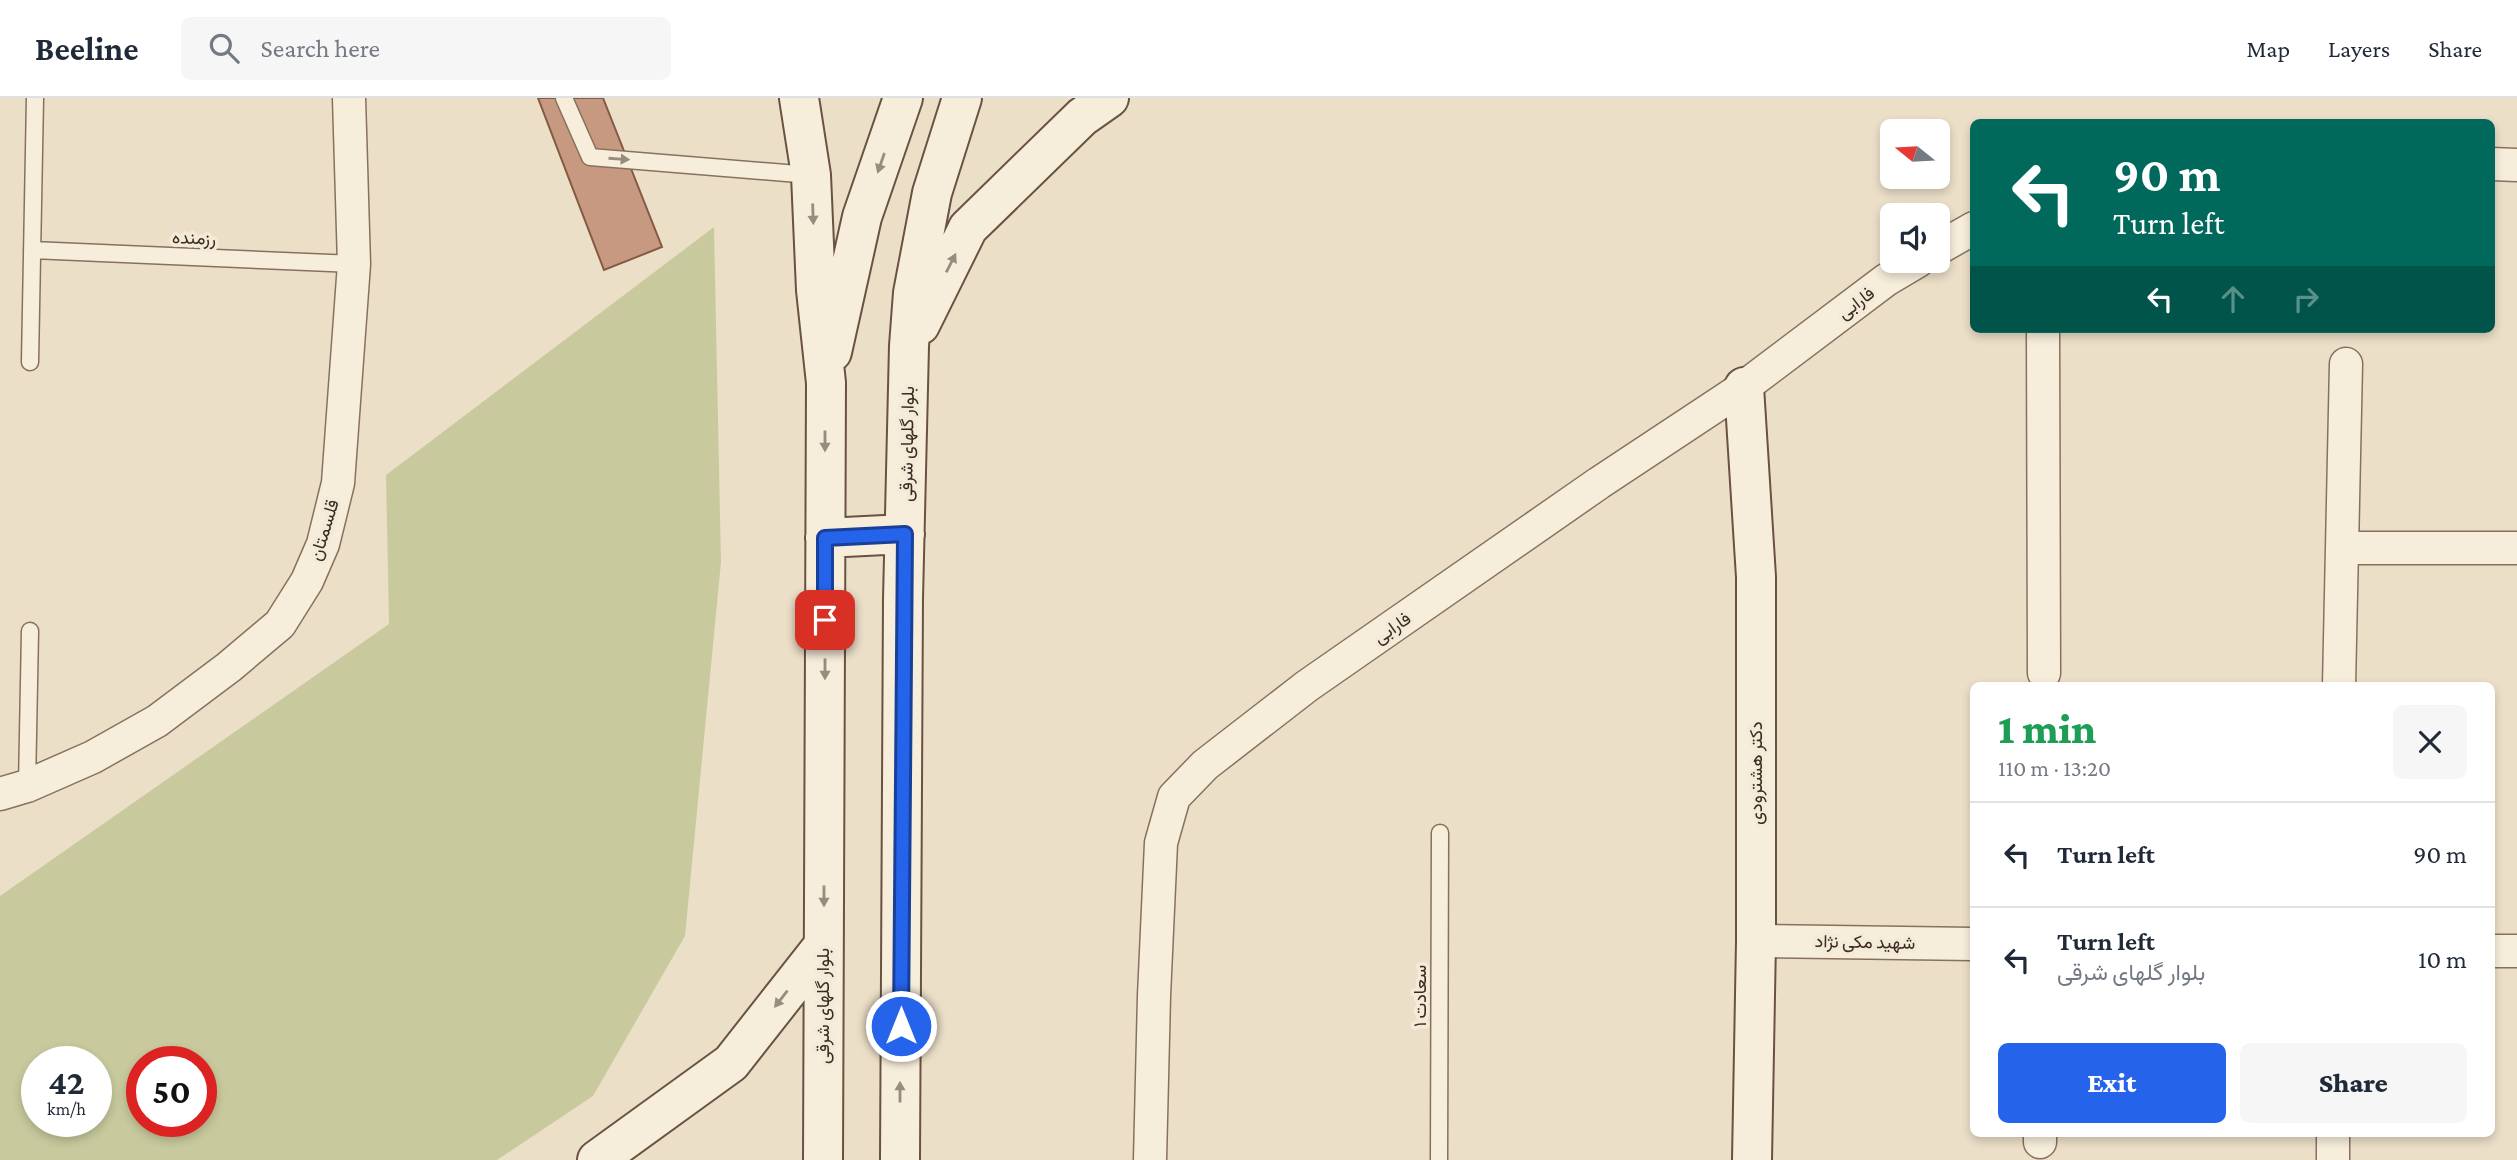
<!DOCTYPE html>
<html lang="en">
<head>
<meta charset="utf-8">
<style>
  :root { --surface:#fff; --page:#f6f6f7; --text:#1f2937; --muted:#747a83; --line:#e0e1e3; --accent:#2563eb }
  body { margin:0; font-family:"Crimson Pro",Vazirmatn,serif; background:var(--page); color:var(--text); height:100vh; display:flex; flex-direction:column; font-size:26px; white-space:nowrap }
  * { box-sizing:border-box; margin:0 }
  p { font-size:23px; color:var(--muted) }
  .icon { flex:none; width:38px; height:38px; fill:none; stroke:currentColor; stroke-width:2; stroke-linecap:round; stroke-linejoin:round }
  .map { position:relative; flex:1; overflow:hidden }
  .side { position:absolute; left:1970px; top:584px; width:525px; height:455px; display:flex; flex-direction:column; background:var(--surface); border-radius:10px; box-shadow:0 4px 10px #0003 }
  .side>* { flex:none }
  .hud { position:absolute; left:1970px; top:21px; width:525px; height:214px; border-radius:10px; box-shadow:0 4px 10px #0003; background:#00695c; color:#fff; overflow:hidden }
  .needle { width:46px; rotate:288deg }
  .tools { position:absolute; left:1880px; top:21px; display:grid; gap:14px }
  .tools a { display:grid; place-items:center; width:70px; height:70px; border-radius:10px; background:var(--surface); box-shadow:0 4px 10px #0003; font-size:35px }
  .speed { position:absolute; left:21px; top:948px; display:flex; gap:14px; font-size:35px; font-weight:700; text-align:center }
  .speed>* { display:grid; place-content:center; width:91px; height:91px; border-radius:50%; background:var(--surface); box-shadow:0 4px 10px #0003; line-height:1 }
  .speed small { font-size:18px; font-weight:400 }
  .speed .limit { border:10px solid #d22; background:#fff; color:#111 }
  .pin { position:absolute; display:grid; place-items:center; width:60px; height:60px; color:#fff; margin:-30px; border-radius:14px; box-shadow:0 4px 10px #0006 }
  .me { position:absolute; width:77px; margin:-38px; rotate:0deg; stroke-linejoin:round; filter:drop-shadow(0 0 5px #0008) }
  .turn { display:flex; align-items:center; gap:24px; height:147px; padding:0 28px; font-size:32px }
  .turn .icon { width:91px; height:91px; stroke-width:2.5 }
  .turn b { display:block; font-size:49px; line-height:60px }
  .lanes { display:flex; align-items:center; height:66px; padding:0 28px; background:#0003; justify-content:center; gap:35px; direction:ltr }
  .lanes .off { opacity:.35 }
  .round { display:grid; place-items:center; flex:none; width:74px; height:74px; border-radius:10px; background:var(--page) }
  .summary { display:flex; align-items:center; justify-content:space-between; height:119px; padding:0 28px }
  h1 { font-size:42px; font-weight:800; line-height:52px; color:#1e9e55 }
  .action { display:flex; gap:14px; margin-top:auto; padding:14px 28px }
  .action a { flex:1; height:80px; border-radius:10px; background:var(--accent); color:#fff; font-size:28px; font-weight:800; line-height:80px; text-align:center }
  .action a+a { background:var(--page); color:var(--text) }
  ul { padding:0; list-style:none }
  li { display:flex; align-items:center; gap:21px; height:105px; padding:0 28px; border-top:2px solid var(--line) }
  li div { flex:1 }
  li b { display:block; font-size:26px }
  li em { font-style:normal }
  header { display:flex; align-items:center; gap:42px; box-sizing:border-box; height:98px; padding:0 35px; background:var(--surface); border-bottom:2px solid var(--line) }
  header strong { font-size:33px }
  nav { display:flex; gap:38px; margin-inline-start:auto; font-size:24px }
  .search { width:490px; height:63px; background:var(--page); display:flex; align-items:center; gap:18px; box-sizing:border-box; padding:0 24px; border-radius:10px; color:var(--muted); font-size:26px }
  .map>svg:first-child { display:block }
</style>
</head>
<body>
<header>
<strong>Beeline</strong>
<div class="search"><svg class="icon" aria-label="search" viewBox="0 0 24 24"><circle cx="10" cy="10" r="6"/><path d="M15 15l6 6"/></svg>Search here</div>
<nav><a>Map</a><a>Layers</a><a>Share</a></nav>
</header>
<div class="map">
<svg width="2517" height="1062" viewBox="0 0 2517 1062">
  <rect width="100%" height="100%" fill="#ecdfc8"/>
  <path fill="#c8ca9d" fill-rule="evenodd" d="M714,129L721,464L685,838L593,998L497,1062H0V798L389,526L386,377ZM37,964H96V1024H37ZM142,964H201V1024H142Z"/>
  <path fill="#c89981" stroke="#855a45" stroke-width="2" d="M538,0H603L662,149L604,172Z"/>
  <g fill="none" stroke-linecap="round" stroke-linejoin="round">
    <defs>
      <path id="lane" d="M564,0L590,59L810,77
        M32,152L354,166
        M30,264L35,0
        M27,688L30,533
        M1439,1062L1440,735"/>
      <path id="street" d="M2492,66L2517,67
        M1937,151L1974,130
        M2043,231L2044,575
        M2342,450H2517
        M2339,588L2346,266
        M0,696L27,688L93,659L157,623L229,569L280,526L307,483L323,446L338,385L354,166L349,0
        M1756,843L1974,846
        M2492,853H2517
        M2040,1044V1036
        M1150,1062L1154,898L1161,745L1174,699L1205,667L1307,588L1599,385L1744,289L1886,182L1918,163
        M2333,1062V1036"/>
      <path id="secondary" d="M799,0L811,77L816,192L826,285L823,1062
        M920,227L968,130L1082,19L1109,0
        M832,254L862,119L903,0
        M1744,289L1756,479V843L1752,1062
        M825,440L905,436
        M597,1062L731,965L823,848
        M900,1062L903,501L909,248L913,195L932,95L962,0"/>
    </defs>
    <use href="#lane" stroke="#87715e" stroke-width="19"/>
    <use href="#street" stroke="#87715e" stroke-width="35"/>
    <use href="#secondary" stroke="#695241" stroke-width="42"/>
    <use href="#lane" stroke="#f7eddb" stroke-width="16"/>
    <use href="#street" stroke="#f7eddb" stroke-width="32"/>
    <use href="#secondary" stroke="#f7eddb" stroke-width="38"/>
  </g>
  <defs><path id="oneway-solid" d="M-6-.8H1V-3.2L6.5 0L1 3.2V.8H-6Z" transform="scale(1.75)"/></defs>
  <g fill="#988c7e">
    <use href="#oneway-solid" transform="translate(619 61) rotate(4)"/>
    <use href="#oneway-solid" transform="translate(881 65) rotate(109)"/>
    <use href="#oneway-solid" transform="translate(813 116) rotate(88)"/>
    <use href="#oneway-solid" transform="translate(951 165) rotate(-63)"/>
    <use href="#oneway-solid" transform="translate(825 343) rotate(90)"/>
    <use href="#oneway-solid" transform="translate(825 571) rotate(90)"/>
    <use href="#oneway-solid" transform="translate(824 798) rotate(90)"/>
    <use href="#oneway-solid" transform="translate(781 901) rotate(128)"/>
    <use href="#oneway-solid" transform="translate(900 994) rotate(-90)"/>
  </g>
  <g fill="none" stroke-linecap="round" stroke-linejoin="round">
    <defs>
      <path id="route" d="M825,522V440L905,436L901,928"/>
    </defs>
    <use href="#route" stroke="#184099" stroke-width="18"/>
    <use href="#route" stroke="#2563eb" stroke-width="12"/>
  </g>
  <g text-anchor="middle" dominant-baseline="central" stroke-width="7" stroke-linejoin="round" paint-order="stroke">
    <g font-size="18" fill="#392b21" stroke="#f4ead8">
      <text transform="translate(194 140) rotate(2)">رزمنده</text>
      <text transform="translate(1856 205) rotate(-37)">فارابی</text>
      <text transform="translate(907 346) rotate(-89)">بلوار گلهای شرقی</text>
      <text transform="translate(324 432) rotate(-73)">قلسمتان</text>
      <text transform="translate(1392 530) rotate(-35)">فارابی</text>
      <text transform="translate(1756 675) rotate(-90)">دکتر هشترودی</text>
      <text transform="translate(1865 844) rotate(1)">شهید مکی نژاد</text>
      <text transform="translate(1420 898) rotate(-90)">سعادت ۱</text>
      <text transform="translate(823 908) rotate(-90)">بلوار گلهای شرقی</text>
    </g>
  </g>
</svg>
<div class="tools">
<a><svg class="needle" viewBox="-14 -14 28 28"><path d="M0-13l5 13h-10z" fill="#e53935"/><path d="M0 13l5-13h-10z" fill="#747a83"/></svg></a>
<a><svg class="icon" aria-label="sound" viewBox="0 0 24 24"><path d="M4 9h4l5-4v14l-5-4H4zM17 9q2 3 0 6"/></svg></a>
</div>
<div class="speed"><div>42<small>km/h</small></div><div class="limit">50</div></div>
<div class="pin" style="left:825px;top:522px;background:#d93025"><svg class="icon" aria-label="arrive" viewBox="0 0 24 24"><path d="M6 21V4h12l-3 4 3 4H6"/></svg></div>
<svg class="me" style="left:901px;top:928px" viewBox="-20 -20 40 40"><circle r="17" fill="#2563eb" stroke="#fff" stroke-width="3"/><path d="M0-11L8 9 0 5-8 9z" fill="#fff"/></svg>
<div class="hud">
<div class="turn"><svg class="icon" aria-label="left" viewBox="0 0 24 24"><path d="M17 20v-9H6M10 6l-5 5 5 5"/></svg><div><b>90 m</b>Turn left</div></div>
<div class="lanes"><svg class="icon" aria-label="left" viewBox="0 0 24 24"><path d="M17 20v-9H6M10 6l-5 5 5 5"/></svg><svg class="icon off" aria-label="ahead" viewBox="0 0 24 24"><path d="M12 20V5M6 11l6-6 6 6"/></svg><svg class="icon off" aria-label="right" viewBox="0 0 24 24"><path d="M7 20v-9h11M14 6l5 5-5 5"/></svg></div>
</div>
<section class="side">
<div class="summary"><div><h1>1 min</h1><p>110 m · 13:20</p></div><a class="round"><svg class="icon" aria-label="close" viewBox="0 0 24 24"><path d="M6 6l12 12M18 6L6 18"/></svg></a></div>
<ul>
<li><svg class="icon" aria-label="left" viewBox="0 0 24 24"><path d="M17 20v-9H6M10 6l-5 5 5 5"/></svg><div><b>Turn left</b></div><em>90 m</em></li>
<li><svg class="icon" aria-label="left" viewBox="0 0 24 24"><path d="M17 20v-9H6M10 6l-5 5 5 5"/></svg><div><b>Turn left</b><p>بلوار گلهای شرقی</p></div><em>10 m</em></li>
</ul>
<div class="action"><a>Exit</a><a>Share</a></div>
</section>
</div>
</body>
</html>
